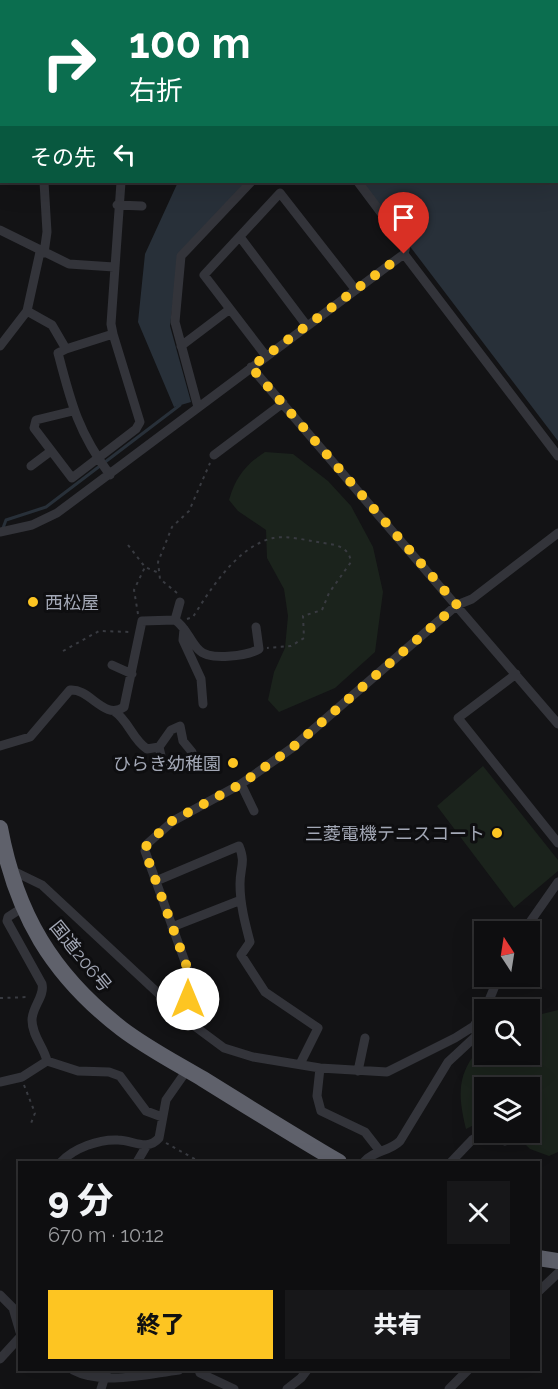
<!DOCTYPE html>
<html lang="ja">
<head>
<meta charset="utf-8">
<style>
  :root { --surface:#0e0e10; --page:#171719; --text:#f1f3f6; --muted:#9b9c9f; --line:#2e2e30; --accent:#fdc522 }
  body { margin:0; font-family:Raleway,"Noto Sans JP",sans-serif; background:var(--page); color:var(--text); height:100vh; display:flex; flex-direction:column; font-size:22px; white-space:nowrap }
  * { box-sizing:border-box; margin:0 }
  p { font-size:20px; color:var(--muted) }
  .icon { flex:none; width:33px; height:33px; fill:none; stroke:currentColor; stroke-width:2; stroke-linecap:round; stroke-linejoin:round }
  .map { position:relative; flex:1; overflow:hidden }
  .panel { position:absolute; left:18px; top:1161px; width:522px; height:210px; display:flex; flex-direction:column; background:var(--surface); border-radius:0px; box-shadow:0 6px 24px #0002,0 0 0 2px var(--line) }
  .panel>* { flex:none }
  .guide { position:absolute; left:0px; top:0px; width:558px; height:183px; box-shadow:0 6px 24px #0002,0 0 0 2px var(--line); background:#0b6e4f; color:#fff; overflow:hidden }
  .needle { width:39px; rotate:348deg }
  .controls { position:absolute; left:474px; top:921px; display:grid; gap:12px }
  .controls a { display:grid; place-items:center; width:66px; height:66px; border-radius:0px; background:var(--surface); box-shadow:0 6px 24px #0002,0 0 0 2px var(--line); font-size:30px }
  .pin { position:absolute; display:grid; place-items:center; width:51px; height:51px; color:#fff; margin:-62px -26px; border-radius:50% 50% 50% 0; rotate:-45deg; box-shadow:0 0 6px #0007 }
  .pin .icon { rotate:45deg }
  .me { position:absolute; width:66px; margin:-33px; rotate:0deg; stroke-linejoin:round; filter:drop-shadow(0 0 4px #0008) }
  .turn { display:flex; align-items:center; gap:21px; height:126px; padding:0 30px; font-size:27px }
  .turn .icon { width:78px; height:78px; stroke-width:2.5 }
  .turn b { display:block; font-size:42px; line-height:51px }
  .then { display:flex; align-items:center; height:57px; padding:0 30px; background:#0003; gap:12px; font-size:22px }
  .round { display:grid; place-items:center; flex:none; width:63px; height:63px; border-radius:0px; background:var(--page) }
  .head { display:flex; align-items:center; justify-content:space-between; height:102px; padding:0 30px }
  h1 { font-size:36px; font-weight:800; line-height:45px }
  .cta { display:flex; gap:12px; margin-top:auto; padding:12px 30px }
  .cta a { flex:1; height:69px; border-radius:0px; background:var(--accent); color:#111; font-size:24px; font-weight:800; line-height:69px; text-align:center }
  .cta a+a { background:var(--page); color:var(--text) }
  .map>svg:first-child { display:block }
</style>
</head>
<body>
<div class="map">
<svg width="558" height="1389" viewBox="0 0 558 1389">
  <rect width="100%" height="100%" fill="#131315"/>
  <path fill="#1b231c" d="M265,452L293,454L328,481L351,506L373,547L383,592L375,652L335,688L279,712L268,700L274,672L285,648L288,616L284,589L267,558L266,530L238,511L229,500C236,477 245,465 265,452Z
    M483,766L558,860V871L514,908L437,806Z
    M558,1010V1152L549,1156L530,1149L514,1133L530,1132V1088H484V1120L466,1129C457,1092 457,1072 484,1043V1054H530V1017Z"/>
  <path fill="#283039" d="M309,0H558V441L361,182H556V2H307Z
    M178,182H247L179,255L170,326L191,402L174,407L138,322L145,254Z"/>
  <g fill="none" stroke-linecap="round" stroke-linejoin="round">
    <path stroke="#283039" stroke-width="3" d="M3,528L6,520L46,507L180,405"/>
    <path stroke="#393b41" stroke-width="2" stroke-dasharray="3 4.5" stroke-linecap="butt" d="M128,545L145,567L159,573
      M177,593L160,579L158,562L172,527L189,511L210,463
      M138,614L134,590L145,567
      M187,619L193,617C211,588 238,546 273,538C286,535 310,541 324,543C337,545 349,547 351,562L329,593L322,610L303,616L304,638L291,646L267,648
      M63,651L99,631L130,632
      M0,998L29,997
      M24,1085L35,1113L30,1126
      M166,1143L200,1162"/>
    <path stroke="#33343a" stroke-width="9" d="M162,0L166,2
      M113,2V0
      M233,2L236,0
      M44,182L47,232L44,253
      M117,205L142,206
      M0,230L69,264L114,267
      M240,237L307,326
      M404,254L558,456
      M27,311L52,325L66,349L58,353C71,403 78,432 110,475
      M113,334L111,324L121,182
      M0,346L27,311L40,252
      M181,346L230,309
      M66,349L113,334L140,422L136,429L72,478L34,428L36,420L73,411
      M266,356L204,275L280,193L355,289
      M251,367L558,724
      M198,407L175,322L181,256L251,182
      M214,455L283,403
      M31,466L51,451
      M0,532L32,525L57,513L404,254L406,246L358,182
      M175,620L180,602
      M184,629L183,640L201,679L203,704
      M112,665L132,674
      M516,674L458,718L558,843
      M114,711C129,721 132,739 147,749L159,747L171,730L180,726L183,741L192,752
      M0,746L30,737L70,690C90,688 104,721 124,707L142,621L175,620C186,627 190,641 199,650C209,661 247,656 259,649L256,627
      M159,747L163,764
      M241,784L254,811
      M9,869L42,885L189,1022L224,1048L253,1057L320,1068L387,1072L455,1038L474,1026L484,1010
      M156,881L239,846C246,863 240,867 240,884C240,904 245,923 250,942L241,955L265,992L318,1028L300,1064
      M22,908L8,917L7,921L42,984C45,996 32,1007 32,1020C32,1036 44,1047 47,1061L78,1071L109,1072L120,1076L146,1111L162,1117
      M172,927L241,900
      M523,932L558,882
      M485,1010L499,976
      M184,1017L192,981L145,851L147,844L173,821L241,784L292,748L457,605L472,599L558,533
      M320,1068L317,1096L321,1111L365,1132L379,1150
      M358,1071L365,1038
      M0,1082L22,1077L47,1061
      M492,1132L501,1135L505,1141
      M61,1162C74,1148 99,1139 118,1140C133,1140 147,1152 159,1138L166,1100L187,1070
      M137,1162L147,1145
      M364,1162C374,1150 389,1152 400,1141L448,1062L476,1036V1024
      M451,1162L472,1140L484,1132
      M538,1292L558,1273
      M0,1295L13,1308L20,1332
      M0,1359L20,1337
      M73,1370C103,1386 147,1374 179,1370
      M199,1370L200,1373L234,1389
      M101,1389L107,1370
      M287,1389L301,1378L307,1370
      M449,1389L468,1370"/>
    <path stroke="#5f616b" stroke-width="16" d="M0,828C16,914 52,975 122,1029C147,1048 176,1063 203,1079C248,1107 293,1135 339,1162
      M538,1258L558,1261"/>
  </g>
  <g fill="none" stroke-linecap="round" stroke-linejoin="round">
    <path stroke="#fdc522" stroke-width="10" stroke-dasharray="0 18" d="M188,999L192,981L145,851L147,844L172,821L241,784L292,748L457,605L251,367L404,254"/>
  </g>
  <g fill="#fdc522" stroke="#0e0e10" stroke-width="2">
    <circle cx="33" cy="602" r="6"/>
    <circle cx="233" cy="763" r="6"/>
    <circle cx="497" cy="833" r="6"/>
  </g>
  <g text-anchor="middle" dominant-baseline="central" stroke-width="6" stroke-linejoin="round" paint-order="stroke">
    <g font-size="18" fill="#a3a8b6" stroke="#0e0e10" text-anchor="end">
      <text x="45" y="602" text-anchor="start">西松屋</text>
      <text x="221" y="763">ひらき幼稚園</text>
      <text x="485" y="833">三菱電機テニスコート</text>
    </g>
    <g font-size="18" fill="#a3a8b6" stroke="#0e0e10">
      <text transform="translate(81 956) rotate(51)">国道206号</text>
    </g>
  </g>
</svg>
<div class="controls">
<a><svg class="needle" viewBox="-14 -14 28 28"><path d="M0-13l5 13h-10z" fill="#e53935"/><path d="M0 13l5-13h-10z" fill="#9b9c9f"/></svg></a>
<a><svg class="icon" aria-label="search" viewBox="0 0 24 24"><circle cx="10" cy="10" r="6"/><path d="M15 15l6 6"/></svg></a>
<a><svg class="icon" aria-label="layers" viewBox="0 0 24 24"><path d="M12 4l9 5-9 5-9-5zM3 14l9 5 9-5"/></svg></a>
</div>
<div class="pin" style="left:404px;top:254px;background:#d93025"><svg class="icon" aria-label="arrive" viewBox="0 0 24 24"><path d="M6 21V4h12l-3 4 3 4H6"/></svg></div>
<svg class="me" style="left:188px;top:999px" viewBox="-20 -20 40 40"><circle r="19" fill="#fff"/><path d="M0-13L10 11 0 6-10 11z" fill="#fdc522"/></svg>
<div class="guide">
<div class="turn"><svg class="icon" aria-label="right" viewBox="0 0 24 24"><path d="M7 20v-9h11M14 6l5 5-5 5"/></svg><div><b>100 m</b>右折</div></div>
<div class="then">その先<svg class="icon" aria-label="left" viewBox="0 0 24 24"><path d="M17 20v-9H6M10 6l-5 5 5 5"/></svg></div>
</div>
<section class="panel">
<div class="head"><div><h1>9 分</h1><p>670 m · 10:12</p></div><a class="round"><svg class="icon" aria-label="close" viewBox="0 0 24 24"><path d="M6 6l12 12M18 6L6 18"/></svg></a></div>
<div class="cta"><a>終了</a><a>共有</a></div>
</section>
</div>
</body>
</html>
